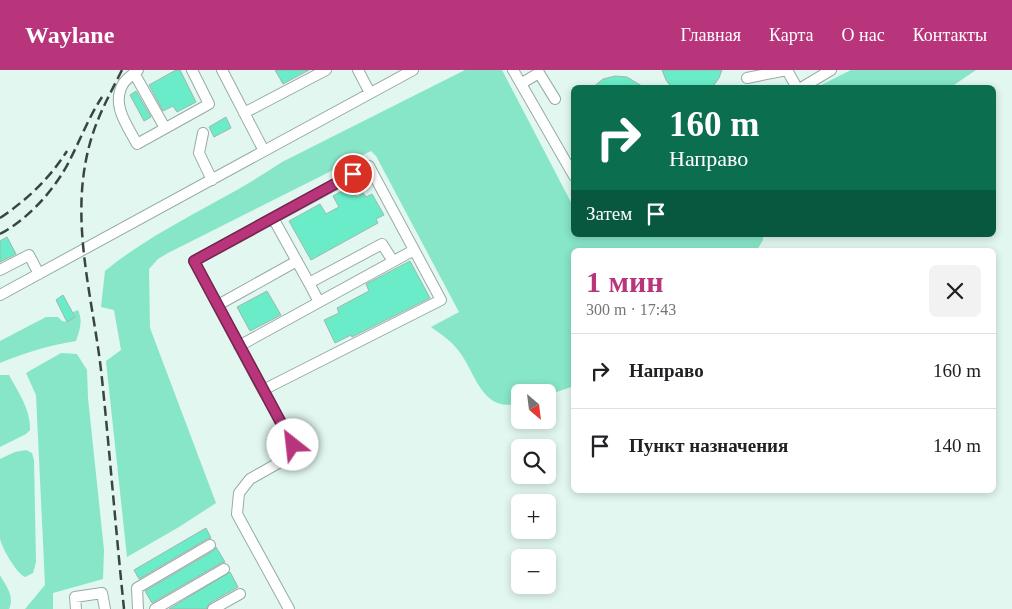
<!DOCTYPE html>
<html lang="ru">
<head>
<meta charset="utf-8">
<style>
  :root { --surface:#fff; --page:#f2f2f2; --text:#202124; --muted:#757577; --line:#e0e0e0; --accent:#b9357b }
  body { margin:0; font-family:Georgia,serif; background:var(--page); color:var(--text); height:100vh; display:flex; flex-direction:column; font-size:19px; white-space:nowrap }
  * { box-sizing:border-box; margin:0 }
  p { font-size:16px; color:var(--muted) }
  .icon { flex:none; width:28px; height:28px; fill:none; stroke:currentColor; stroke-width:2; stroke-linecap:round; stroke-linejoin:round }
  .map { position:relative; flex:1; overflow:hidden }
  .panel { position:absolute; left:571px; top:178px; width:425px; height:245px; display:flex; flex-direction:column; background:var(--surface); border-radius:8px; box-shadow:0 2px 8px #0003 }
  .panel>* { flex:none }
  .hud { position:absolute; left:571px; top:15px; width:425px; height:152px; border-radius:8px; box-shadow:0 2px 8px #0003; background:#0b6e4f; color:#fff; overflow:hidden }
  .needle { width:32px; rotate:152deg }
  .buttons { position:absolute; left:511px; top:314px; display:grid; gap:10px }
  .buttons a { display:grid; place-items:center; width:45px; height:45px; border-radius:8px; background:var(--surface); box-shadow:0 2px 8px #0003; font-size:25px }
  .pin { position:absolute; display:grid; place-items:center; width:42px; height:42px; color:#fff; margin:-21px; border:2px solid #fff; border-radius:50%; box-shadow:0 1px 5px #0007 }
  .me { position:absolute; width:55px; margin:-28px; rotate:331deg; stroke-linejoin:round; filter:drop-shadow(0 0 4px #0008) }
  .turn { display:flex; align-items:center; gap:18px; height:105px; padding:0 15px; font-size:22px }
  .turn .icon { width:65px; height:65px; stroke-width:2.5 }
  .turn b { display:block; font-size:35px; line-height:42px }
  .then { display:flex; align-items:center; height:48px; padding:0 15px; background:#0003; gap:10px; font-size:19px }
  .round { display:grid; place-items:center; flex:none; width:52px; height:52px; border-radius:8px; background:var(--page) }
  .overview { display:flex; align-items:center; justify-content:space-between; height:85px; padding:0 15px }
  h1 { font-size:30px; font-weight:800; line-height:38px; color:var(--accent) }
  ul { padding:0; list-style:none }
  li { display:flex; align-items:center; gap:15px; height:75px; padding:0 15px; border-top:1px solid var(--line) }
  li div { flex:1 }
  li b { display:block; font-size:19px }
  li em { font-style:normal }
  header { display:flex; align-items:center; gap:30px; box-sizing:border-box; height:70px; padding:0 25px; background:var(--accent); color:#fff }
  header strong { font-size:24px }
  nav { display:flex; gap:28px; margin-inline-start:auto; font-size:18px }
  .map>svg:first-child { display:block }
</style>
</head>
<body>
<header>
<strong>Waylane</strong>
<nav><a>Главная</a><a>Карта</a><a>О нас</a><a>Контакты</a></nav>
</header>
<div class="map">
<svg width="1012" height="539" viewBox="0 0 1012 539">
  <rect width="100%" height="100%" fill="#e1f7ef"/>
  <path fill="#87e5c8" d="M465,0H502L574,138V165H763V170L757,180H574V316L548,325V322H520V333C481,344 476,302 458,280C451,271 441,264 431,257L459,242L376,86L371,81L168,183L158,189L149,199L150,258L216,433L179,457L127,487L106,291L121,280L114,240L101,237L105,201C158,157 225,131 282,92Z
    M851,0H976L951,17H817Z
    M78,240C83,251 80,259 76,271C50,275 24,283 0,293V271L46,247H58L62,251L67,252L75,247L73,242Z
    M61,283L77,284L87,300L88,328L104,480L103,509L53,523V539H25L45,515L36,325L26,303Z
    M0,305H9C18,322 31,340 30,360L26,364L0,377Z
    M26,380L32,383L34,390L36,492L33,503L25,507C17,504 1,477 0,468C0,443 0,415 0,389L15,382Z
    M0,505C6,516 15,526 9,539H0Z"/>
  <path fill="#6aecc8" stroke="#a0b6ae" d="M176,0H180L196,32L177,42L173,36L163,41L149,15Z
    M275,0H309L283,14Z
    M662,0H722L719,8L712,18H672L666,10Z
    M615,6L627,7L645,18H592L603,9Z
    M136,21L151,47L144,51L130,25Z
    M226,47L231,58L214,67L209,57Z
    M351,116L357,127L363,123L366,127L372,124L384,145L376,149L378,153L311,190L289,151L320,134L326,144L339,137L333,126Z
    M7,167L16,184L0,192V171Z
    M410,191L430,228L352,267L351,265L335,273L324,250L339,243L337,238L369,221L366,214Z
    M267,221L281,245L250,261L237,237Z
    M63,225L75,247L67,252L56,230Z
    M206,458L211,468L207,469L139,509L134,500Z
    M216,477L225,492L221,493L152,533L145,521L213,481Z
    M230,502L238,517L210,533L206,539H169Z"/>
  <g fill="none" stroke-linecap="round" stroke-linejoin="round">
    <defs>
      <path id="minor" d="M138,0C133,4 126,9 123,14C111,35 127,55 137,74L209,34L192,0
        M222,0L264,81L413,0
        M358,0L370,23
        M513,0L574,106
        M134,3L165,58
        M747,8L787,0L797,18
        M522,13L539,3L555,29
        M801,18L831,0
        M244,43L326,0
        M203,63L199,83L212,110
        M273,148L309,213
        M0,200L29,185L39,204
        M0,225L264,81
        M319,232L309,213L382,174L393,191
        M218,235L297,191
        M239,276L414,180
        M263,320L441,230L369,96L194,191C217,234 240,277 263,320L266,325L293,375L289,387L250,409L239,423L237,444L289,539
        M76,539L75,527L102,523L105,539
        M138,539L137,518L210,475
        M155,539L224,499
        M213,539L240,524"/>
    </defs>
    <use href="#minor" stroke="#96aba4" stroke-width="12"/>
    <use href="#minor" stroke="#fff" stroke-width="10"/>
    <path stroke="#3a4541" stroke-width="2.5" stroke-dasharray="10 5" stroke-linecap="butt" d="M122,0C110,24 97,47 90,73C68,152 94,230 102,309C110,386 116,462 124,539
      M0,148C28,129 49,109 67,81
      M0,164C26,150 49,126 65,99C78,76 87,50 102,27"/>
  </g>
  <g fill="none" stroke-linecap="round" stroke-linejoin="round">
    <defs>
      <path id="route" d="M293,375L194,191L353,104"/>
    </defs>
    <use href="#route" stroke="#782250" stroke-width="12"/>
    <use href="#route" stroke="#b9357b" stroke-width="9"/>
  </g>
</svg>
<div class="buttons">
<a><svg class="needle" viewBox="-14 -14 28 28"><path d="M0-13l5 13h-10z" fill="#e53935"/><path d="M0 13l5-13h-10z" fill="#757577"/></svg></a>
<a><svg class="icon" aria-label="search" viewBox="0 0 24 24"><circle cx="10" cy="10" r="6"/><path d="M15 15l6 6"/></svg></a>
<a>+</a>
<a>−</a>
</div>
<div class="pin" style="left:353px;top:104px;background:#d93025"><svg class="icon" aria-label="arrive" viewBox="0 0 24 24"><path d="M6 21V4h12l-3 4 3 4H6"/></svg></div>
<svg class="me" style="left:293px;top:375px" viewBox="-20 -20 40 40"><circle r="19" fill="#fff"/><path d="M0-13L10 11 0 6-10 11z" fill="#b9357b"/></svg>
<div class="hud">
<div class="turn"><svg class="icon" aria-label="right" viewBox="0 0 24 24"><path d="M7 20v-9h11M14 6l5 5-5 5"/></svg><div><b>160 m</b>Направо</div></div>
<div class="then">Затем<svg class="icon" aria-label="arrive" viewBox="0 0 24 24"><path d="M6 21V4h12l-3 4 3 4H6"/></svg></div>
</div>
<section class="panel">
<div class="overview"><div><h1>1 мин</h1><p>300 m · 17:43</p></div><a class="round"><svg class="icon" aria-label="close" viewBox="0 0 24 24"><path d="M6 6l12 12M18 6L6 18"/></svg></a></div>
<ul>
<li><svg class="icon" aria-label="right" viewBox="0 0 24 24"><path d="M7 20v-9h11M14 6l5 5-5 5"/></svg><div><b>Направо</b></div><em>160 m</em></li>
<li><svg class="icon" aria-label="arrive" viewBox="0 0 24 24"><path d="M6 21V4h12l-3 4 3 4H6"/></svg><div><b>Пункт назначения</b></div><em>140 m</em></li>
</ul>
</section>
</div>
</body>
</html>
